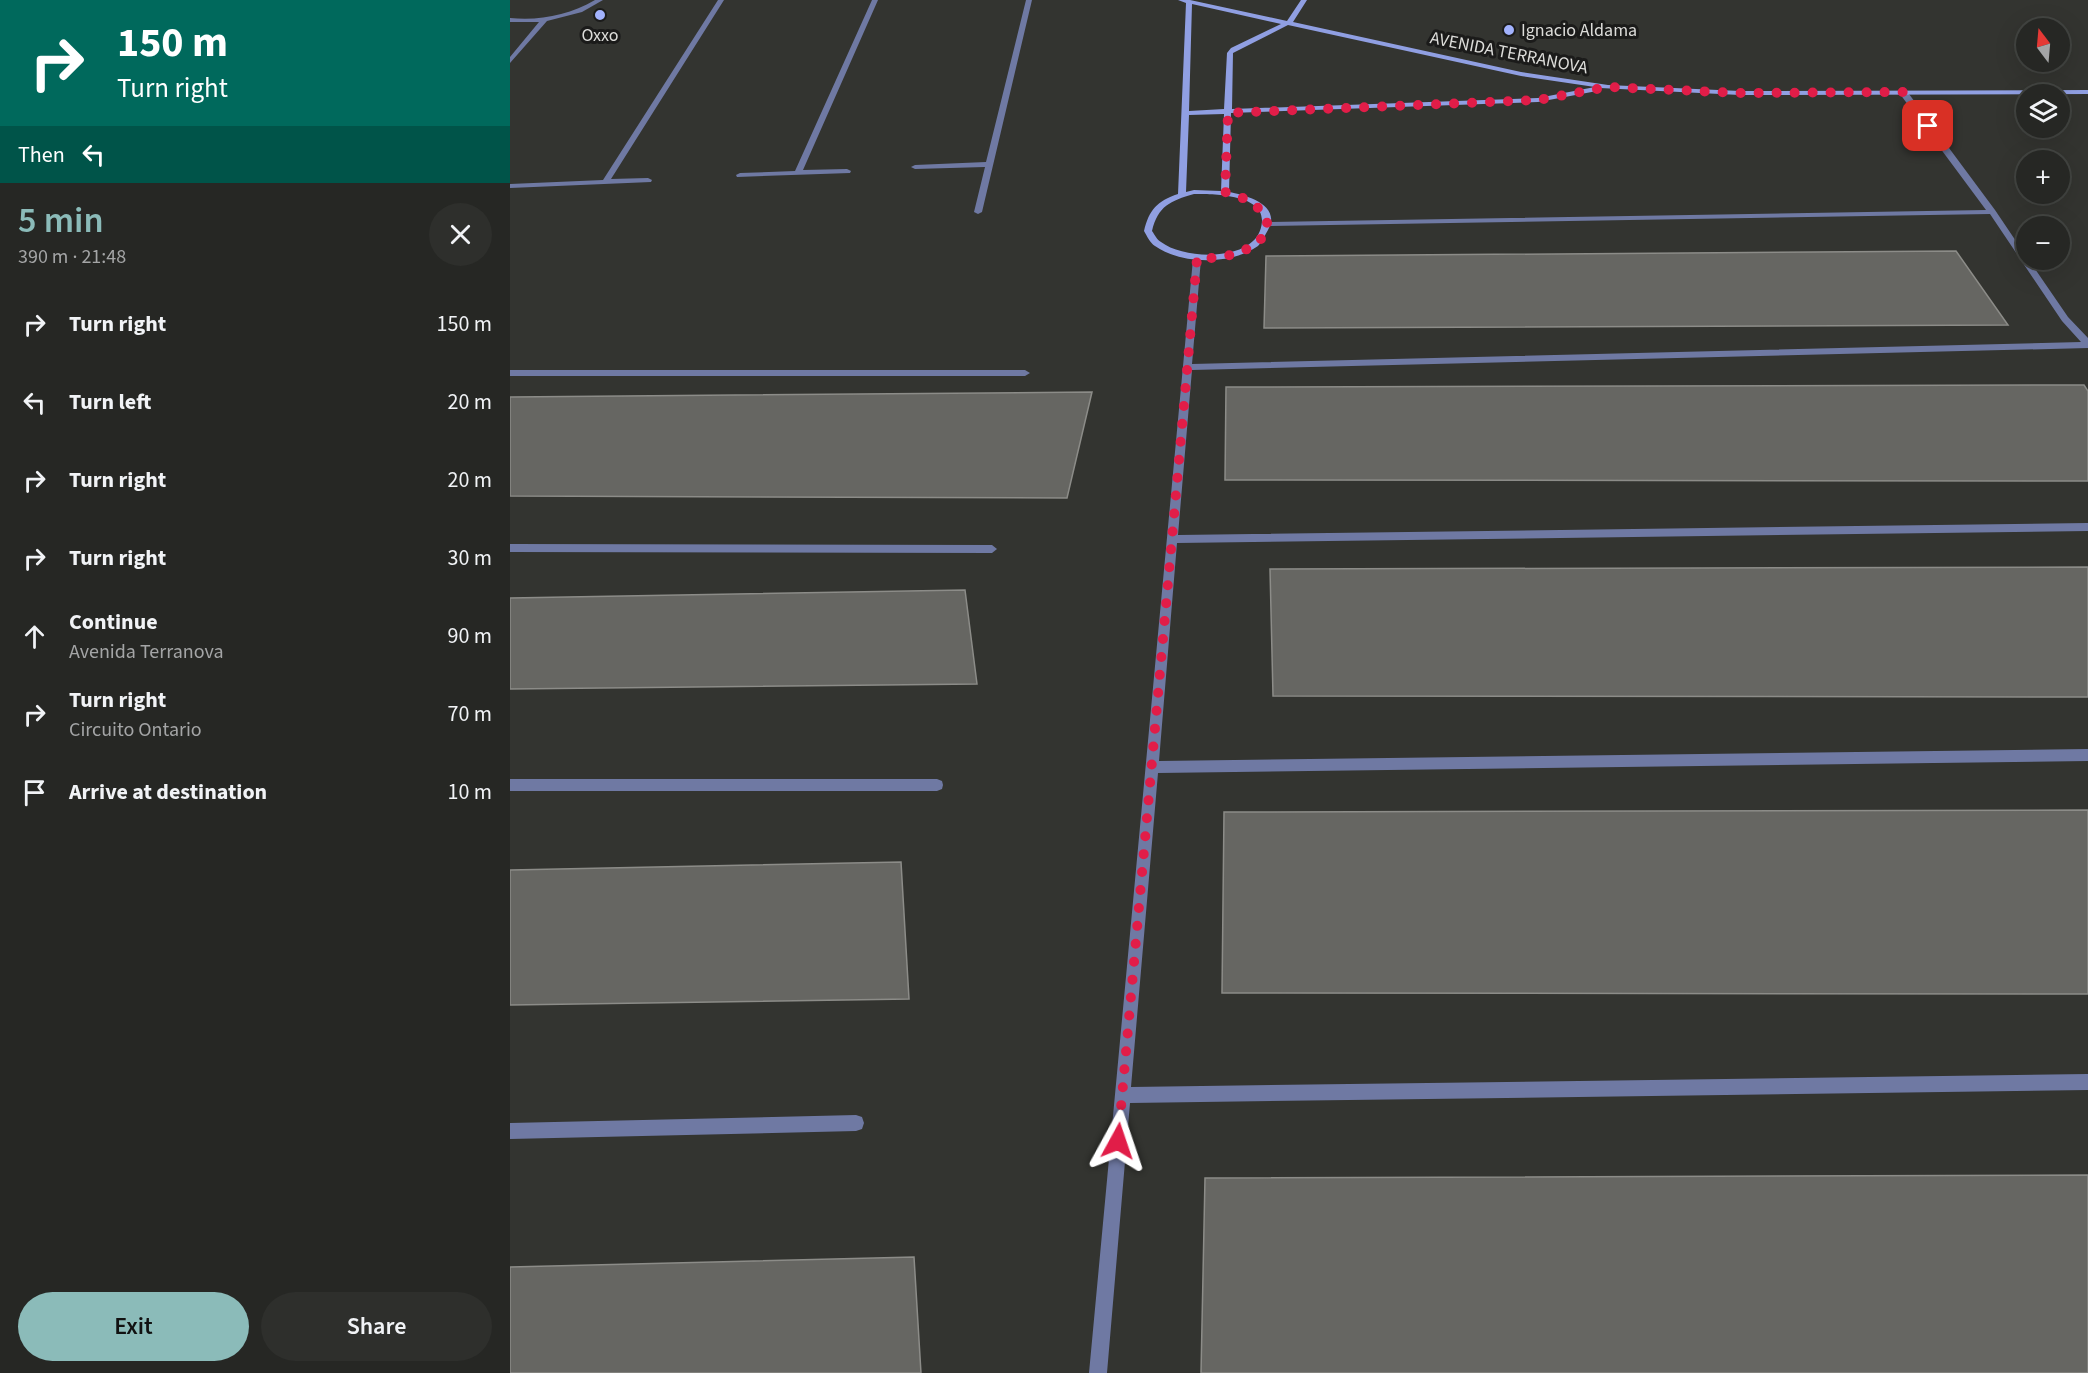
<!DOCTYPE html>
<html lang="en">
<head>
<meta charset="utf-8">
<style>
  :root { --surface:#262724; --page:#2e2f2c; --text:#f1f3f6; --muted:#a4a5a6; --line:#424441; --accent:#8bbbb9 }
  body { margin:0; font-family:"Source Sans 3",sans-serif; background:var(--page); color:var(--text); height:100vh; display:flex; flex-direction:column; font-size:22px; white-space:nowrap }
  * { box-sizing:border-box; margin:0 }
  p { font-size:20px; color:var(--muted) }
  .icon { flex:none; width:33px; height:33px; fill:none; stroke:currentColor; stroke-width:2; stroke-linecap:round; stroke-linejoin:round }
  .map { position:relative; flex:1; overflow:hidden }
  .sheet { display:flex; flex-direction:column; background:var(--surface); width:510px }
  .sheet>* { flex:none }
  .top-card { background:#00695c; color:#fff; overflow:hidden }
  .needle { width:39px; rotate:344deg }
  .controls { position:absolute; left:1506px; top:18px; display:grid; gap:12px }
  .controls a { display:grid; place-items:center; width:54px; height:54px; border-radius:50%; background:var(--surface); box-shadow:0 6px 24px #0002,0 0 0 2px var(--line); font-size:30px }
  .pin { position:absolute; display:grid; place-items:center; width:51px; height:51px; color:#fff; margin:-26px; border-radius:12px; box-shadow:0 3px 9px #0006 }
  .me { position:absolute; width:66px; margin:-33px; rotate:5deg; stroke-linejoin:round; filter:drop-shadow(0 0 4px #0008) }
  .turn { display:flex; align-items:center; gap:21px; height:126px; padding:0 18px; font-size:27px }
  .turn .icon { width:78px; height:78px; stroke-width:2.5 }
  .turn b { display:block; font-size:42px; line-height:51px }
  .then { display:flex; align-items:center; height:57px; padding:0 18px; background:#0003; gap:12px; font-size:22px }
  .round { display:grid; place-items:center; flex:none; width:63px; height:63px; border-radius:32px; background:var(--page) }
  .summary { display:flex; align-items:center; justify-content:space-between; height:102px; padding:0 18px }
  h1 { font-size:36px; font-weight:600; line-height:45px; color:var(--accent) }
  .cta { display:flex; gap:12px; margin-top:auto; padding:12px 18px }
  .cta a { flex:1; height:69px; border-radius:36px; background:var(--accent); color:#111; font-size:24px; font-weight:600; line-height:69px; text-align:center }
  .cta a+a { background:var(--page); color:var(--text) }
  ul { padding:0; list-style:none }
  li { display:flex; align-items:center; gap:18px; height:78px; padding:0 18px }
  li div { flex:1 }
  li b { display:block; font-size:22px }
  li em { font-style:normal }
  main { display:flex; flex:1; min-height:0 }
  .map>svg:first-child { display:block }
</style>
</head>
<body>
<main>
<section class="sheet">
<div class="top-card">
<div class="turn"><svg class="icon" aria-label="right" viewBox="0 0 24 24"><path d="M7 20v-9h11M14 6l5 5-5 5"/></svg><div><b>150 m</b>Turn right</div></div>
<div class="then">Then<svg class="icon" aria-label="left" viewBox="0 0 24 24"><path d="M17 20v-9H6M10 6l-5 5 5 5"/></svg></div>
</div>
<div class="summary"><div><h1>5 min</h1><p>390 m · 21:48</p></div><a class="round"><svg class="icon" aria-label="close" viewBox="0 0 24 24"><path d="M6 6l12 12M18 6L6 18"/></svg></a></div>
<ul>
<li><svg class="icon" aria-label="right" viewBox="0 0 24 24"><path d="M7 20v-9h11M14 6l5 5-5 5"/></svg><div><b>Turn right</b></div><em>150 m</em></li>
<li><svg class="icon" aria-label="left" viewBox="0 0 24 24"><path d="M17 20v-9H6M10 6l-5 5 5 5"/></svg><div><b>Turn left</b></div><em>20 m</em></li>
<li><svg class="icon" aria-label="right" viewBox="0 0 24 24"><path d="M7 20v-9h11M14 6l5 5-5 5"/></svg><div><b>Turn right</b></div><em>20 m</em></li>
<li><svg class="icon" aria-label="right" viewBox="0 0 24 24"><path d="M7 20v-9h11M14 6l5 5-5 5"/></svg><div><b>Turn right</b></div><em>30 m</em></li>
<li><svg class="icon" aria-label="ahead" viewBox="0 0 24 24"><path d="M12 20V5M6 11l6-6 6 6"/></svg><div><b>Continue</b><p>Avenida Terranova</p></div><em>90 m</em></li>
<li><svg class="icon" aria-label="right" viewBox="0 0 24 24"><path d="M7 20v-9h11M14 6l5 5-5 5"/></svg><div><b>Turn right</b><p>Circuito Ontario</p></div><em>70 m</em></li>
<li><svg class="icon" aria-label="arrive" viewBox="0 0 24 24"><path d="M6 21V4h12l-3 4 3 4H6"/></svg><div><b>Arrive at destination</b></div><em>10 m</em></li>
</ul>
<div class="cta"><a>Exit</a><a>Share</a></div>
</section>
<div class="map">
<svg width="1578" height="1373" viewBox="0 0 1578 1373">
  <rect width="100%" height="100%" fill="#333430"/>
  <path fill="#666662" stroke="#8c8c88" stroke-width="1.5" d="M1446,251L1498,325L754,328L756,256Z
    M1574,385L1578,391V481L715,480L716,387Z
    M582,392L557,498L0,496V397Z
    M1578,567V697L763,696L760,569Z
    M455,590L467,684L0,689V598Z
    M1578,810V994L712,993L714,812Z
    M391,862L399,999L0,1005V870Z
    M1578,1175V1373H691L695,1178Z
    M404,1257L411,1373H0V1267Z"/>
  <g fill="none" stroke-linecap="round" stroke-linejoin="round">
    <path fill="#6f79a3" fill-rule="evenodd" d="M85,0H93L72,12L37,21L0,63V57L29,22H0V18C30,21 59,15 85,0Z
      M208,0H214L101,179L138,178L142,180L141,182L0,188V184L93,180Z
      M362,0H368L293,170L337,169L341,171L340,173L227,177L226,175L230,173L285,171Z
      M516,0H522L472,212L468,214L464,212L475,167L405,169L401,167L405,165L476,162Z
      M1390,90H1396L1485,210L1516,256V260H1519L1558,317L1578,338V348L682,370L668,535L1578,523V531L667,543L649,761L1578,749V761L648,773L621,1087L1578,1074V1090L620,1103L597,1373H579L683,259L687,256L691,259L682,364L1571,342L1552,321L1480,214L756,226L752,224L756,222L1476,210L1390,94Z
      M0,370H515L520,373L515,376H0Z
      M0,544L482,545L487,549L482,553L0,552Z
      M0,779H427L432,781L433,785L432,789L427,791H0Z
      M346,1115L352,1117L354,1123L352,1129L346,1131L0,1139V1123Z"/>
    <path fill="#909fe2" fill-rule="evenodd" d="M668,0H680L777,21L791,0H797L783,22L1011,72L1098,85L1230,91L1578,90V94L1230,95L1090,88L1087,91L1028,102L721,113L719,192C736,195 772,205 758,230C755,235 752,242 748,246C721,265 672,265 645,246C640,243 637,236 634,231C639,210 647,201 668,194L676,3ZM682,4L771,24L721,48L717,53L714,109L679,111ZM778,25L1011,76L1085,87L1028,98L722,109L723,53ZM714,114L711,191L684,190L676,192L679,115ZM684,194C702,194 752,194 752,220C752,227 749,236 743,241C724,260 672,258 651,242C647,240 645,235 642,231C648,206 660,201 684,194Z"/>
  </g>
  <g fill="none" stroke-linecap="round" stroke-linejoin="round">
    <path stroke="#e11d48" stroke-width="10" stroke-dasharray="0 18" d="M608,1141L687,259C703,258 719,257 733,251C780,229 750,200 715,192L718,113L1028,100L1098,87L1230,93L1393,92L1418,126"/>
  </g>
  <g fill="#a2b2fd" stroke="#1b1b1a" stroke-width="2">
    <circle cx="90" cy="15" r="6"/>
    <circle cx="999" cy="30" r="6"/>
  </g>
  <g text-anchor="middle" dominant-baseline="central" stroke-width="6" stroke-linejoin="round" paint-order="stroke">
    <g font-size="18" fill="#dcdcd9" stroke="#1b1b1a" text-anchor="start">
      <text x="1011" y="30">Ignacio Aldama</text>
      <text x="90" y="35" text-anchor="middle">Oxxo</text>
    </g>
    <g font-size="18" fill="#dcdcd9" stroke="#1b1b1a">
      <text transform="translate(999 53) rotate(11)">AVENIDA TERRANOVA</text>
    </g>
  </g>
</svg>
<div class="controls">
<a><svg class="needle" viewBox="-14 -14 28 28"><path d="M0-13l5 13h-10z" fill="#e53935"/><path d="M0 13l5-13h-10z" fill="#a4a5a6"/></svg></a>
<a><svg class="icon" aria-label="layers" viewBox="0 0 24 24"><path d="M12 4l9 5-9 5-9-5zM3 14l9 5 9-5"/></svg></a>
<a>+</a>
<a>−</a>
</div>
<div class="pin" style="left:1418px;top:126px;background:#d93025"><svg class="icon" aria-label="arrive" viewBox="0 0 24 24"><path d="M6 21V4h12l-3 4 3 4H6"/></svg></div>
<svg class="me" style="left:608px;top:1141px" viewBox="-20 -20 40 40"><path d="M0-17L14 15 0 8-14 15z" fill="#e11d48" stroke="#fff" stroke-width="4"/></svg>
</div>
</main>
</body>
</html>
